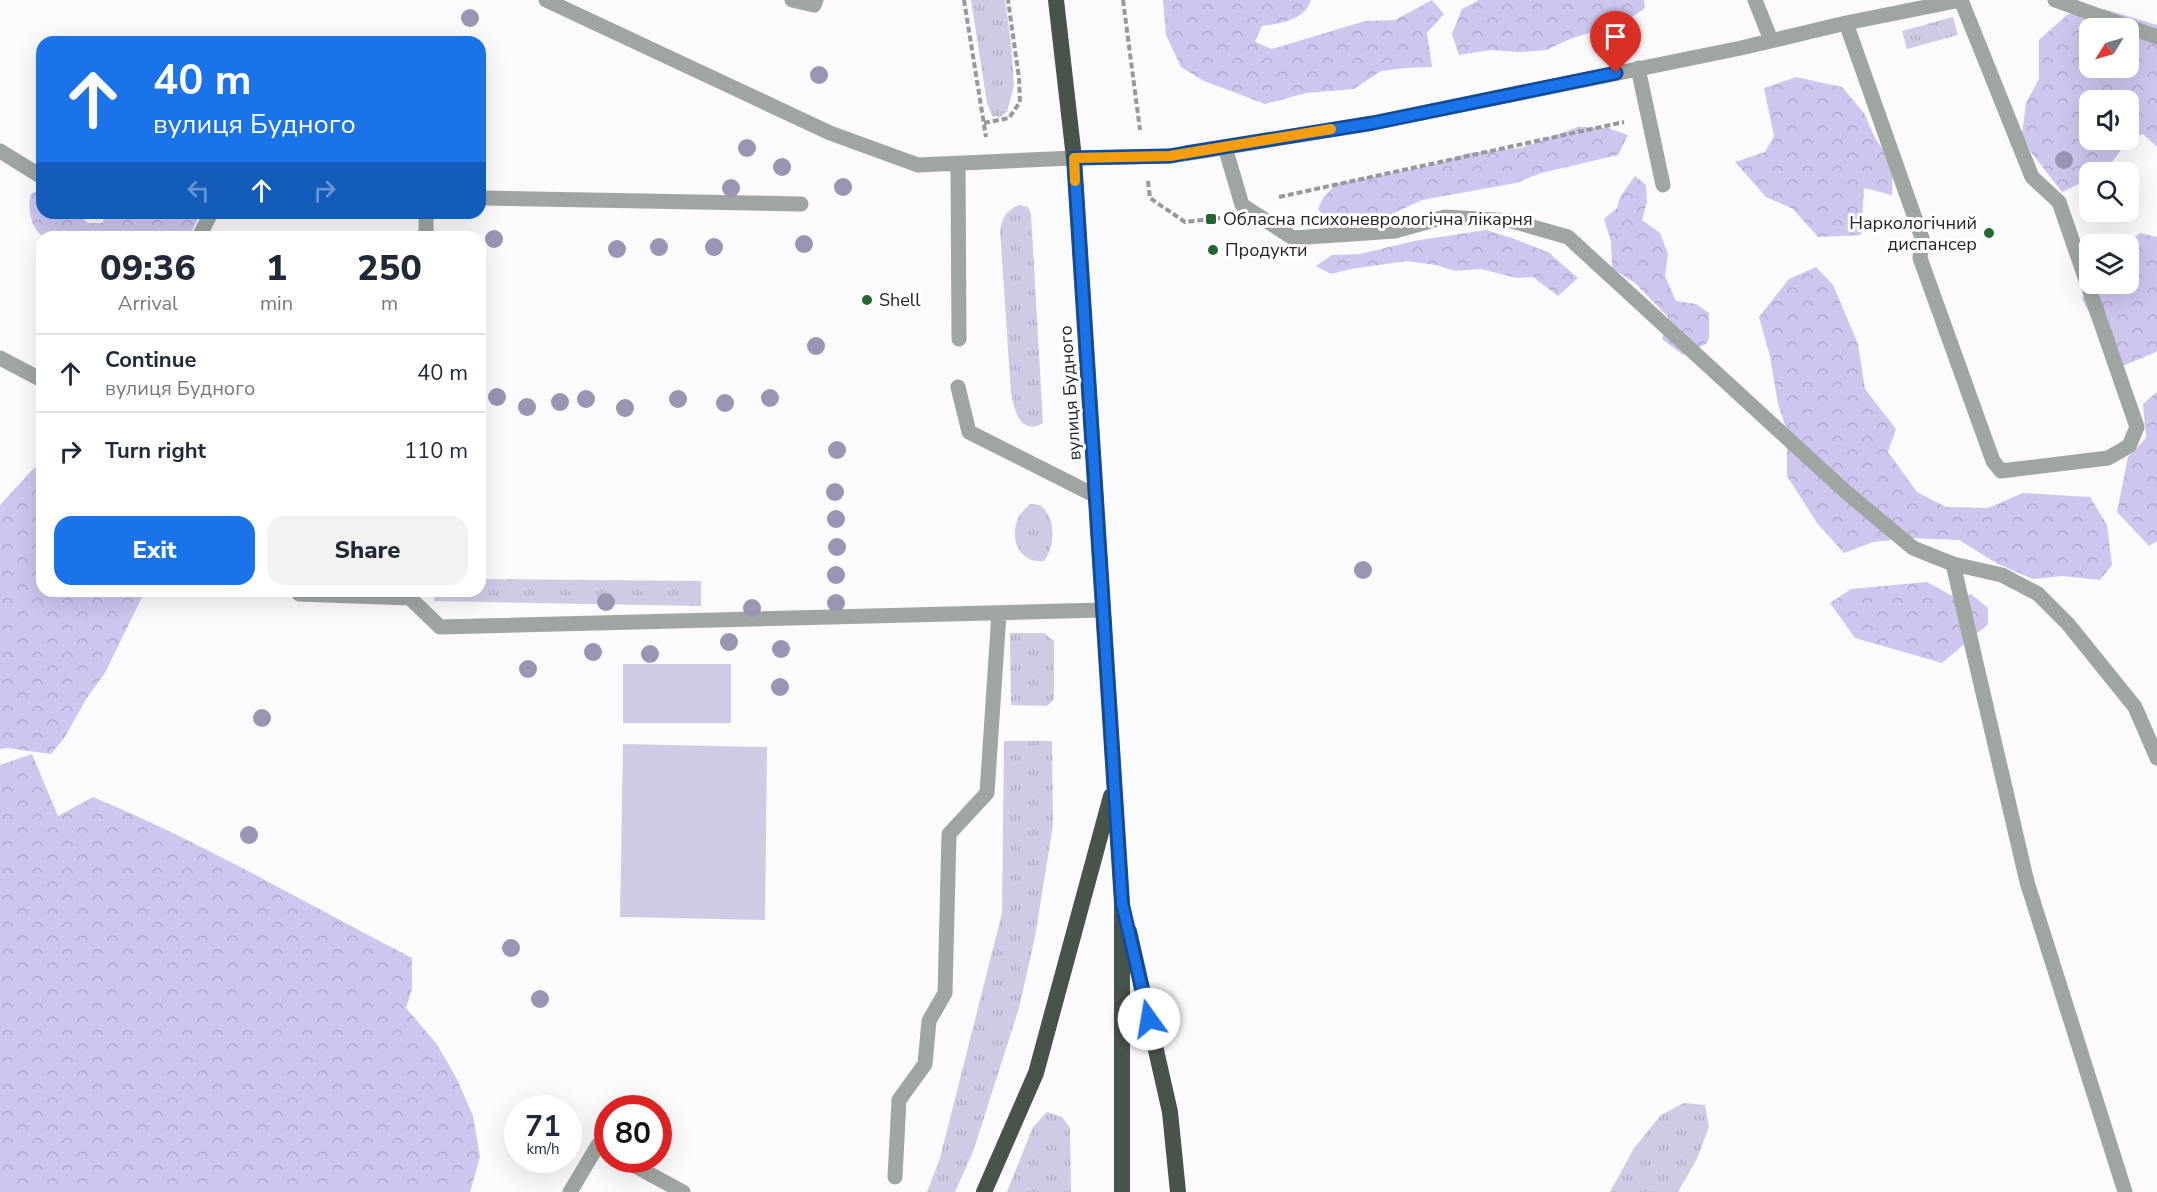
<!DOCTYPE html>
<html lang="en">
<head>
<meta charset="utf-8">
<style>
  :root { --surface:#fff; --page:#f2f2f3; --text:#1f2937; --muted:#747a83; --line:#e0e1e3; --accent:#1a73e8 }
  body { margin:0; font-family:"Nunito Sans",sans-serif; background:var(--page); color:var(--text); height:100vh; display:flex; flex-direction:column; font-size:22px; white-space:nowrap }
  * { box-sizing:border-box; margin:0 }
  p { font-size:20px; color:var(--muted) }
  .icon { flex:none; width:33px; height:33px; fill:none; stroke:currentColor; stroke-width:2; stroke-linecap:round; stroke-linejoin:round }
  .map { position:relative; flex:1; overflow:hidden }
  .panel { position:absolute; left:36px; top:231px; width:450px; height:366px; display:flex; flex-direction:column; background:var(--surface); border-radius:18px; box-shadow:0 6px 24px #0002 }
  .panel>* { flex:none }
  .banner { position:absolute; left:36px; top:36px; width:450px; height:183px; border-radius:18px; box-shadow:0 6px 24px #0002; background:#1a73e8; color:#fff; overflow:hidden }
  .needle { width:39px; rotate:233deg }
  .fabs { position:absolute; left:2079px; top:18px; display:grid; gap:12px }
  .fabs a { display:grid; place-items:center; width:60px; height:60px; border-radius:12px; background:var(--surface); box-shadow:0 6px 24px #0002; font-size:30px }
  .speed { position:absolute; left:504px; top:1095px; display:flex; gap:12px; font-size:30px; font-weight:700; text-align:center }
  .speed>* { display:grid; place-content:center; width:78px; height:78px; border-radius:50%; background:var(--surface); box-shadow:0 6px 24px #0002; line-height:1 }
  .speed small { font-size:15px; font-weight:400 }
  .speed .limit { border:9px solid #d22; background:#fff; color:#111 }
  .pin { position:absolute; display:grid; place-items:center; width:51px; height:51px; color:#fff; margin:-62px -26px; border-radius:50% 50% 50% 0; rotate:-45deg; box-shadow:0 0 6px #0007 }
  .pin .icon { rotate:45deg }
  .me { position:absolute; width:66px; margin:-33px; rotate:347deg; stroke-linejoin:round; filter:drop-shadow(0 0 4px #0008) }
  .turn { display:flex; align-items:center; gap:21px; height:126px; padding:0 18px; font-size:27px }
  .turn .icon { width:78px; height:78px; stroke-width:2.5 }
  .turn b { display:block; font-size:42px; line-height:51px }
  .lanes { display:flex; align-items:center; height:57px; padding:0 18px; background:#0003; justify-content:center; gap:30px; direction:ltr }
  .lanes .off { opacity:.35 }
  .eta { display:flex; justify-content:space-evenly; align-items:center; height:102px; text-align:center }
  .eta b { font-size:36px; font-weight:800; line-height:42px }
  .primary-button { display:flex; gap:12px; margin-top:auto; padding:12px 18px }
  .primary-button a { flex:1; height:69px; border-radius:18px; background:var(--accent); color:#fff; font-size:24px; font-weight:800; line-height:69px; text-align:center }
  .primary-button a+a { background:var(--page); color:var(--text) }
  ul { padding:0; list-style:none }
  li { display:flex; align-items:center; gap:18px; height:78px; padding:0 18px; border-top:2px solid var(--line) }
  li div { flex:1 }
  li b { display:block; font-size:22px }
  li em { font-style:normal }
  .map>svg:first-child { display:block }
</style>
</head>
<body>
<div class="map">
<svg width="2157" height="1192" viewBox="0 0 2157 1192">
  <defs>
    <pattern id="grass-tufts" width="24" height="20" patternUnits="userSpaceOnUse" patternTransform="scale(1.5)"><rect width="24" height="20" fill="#cfcbe5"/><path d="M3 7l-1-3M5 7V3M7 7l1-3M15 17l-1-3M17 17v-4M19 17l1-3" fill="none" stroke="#b2aec5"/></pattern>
    <pattern id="forest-crowns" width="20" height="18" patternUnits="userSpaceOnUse" patternTransform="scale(1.5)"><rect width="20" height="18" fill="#cdc6ee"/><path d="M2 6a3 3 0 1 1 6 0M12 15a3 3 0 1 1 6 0" fill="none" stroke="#b0aacc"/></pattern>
  </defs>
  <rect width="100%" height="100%" fill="#fbfbfe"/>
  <path fill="url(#grass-tufts)" d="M971,0H1005L1011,42L1014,86L1007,112L1000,117L992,116L987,103Z
    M1953,17L1958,35L1907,49L1902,31Z
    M1019,205L1028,207L1031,214L1043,423C1020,436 1015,411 1011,394L1000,230C1003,217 1006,210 1019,205Z
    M1030,504L1040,505C1056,517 1056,545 1044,561C1017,564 1008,535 1020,515C1022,511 1027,507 1030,504Z
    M480,579L701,581V606L434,601L435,591H480Z
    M1010,633H1044L1054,641V699L1047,706L1011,705Z
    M1004,741H1052L1053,825L1035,937L1019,1008L973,1152L955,1192H927L940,1158L1002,913Z
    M1684,1103L1705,1105L1709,1127L1697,1159L1678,1192H1610L1634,1148L1661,1115Z
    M1047,1112L1062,1117L1070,1128L1071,1192H1007L1033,1127Z"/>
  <path fill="url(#forest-crowns)" fill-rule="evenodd" d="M1163,0H1311C1304,21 1281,23 1262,26L1255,42L1272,49L1365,21L1395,20L1432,0L1444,14L1427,33L1432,67L1405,68L1381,71L1354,89L1306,93L1265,104L1204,81L1181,67L1166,35Z
    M1479,0H1644L1645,8L1628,20L1570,39L1546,50L1519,52L1490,50L1459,55L1452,34L1462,9Z
    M2104,9L2157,25V147L2143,134L2129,139L2128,100H2090V140H2128L2105,172H2090L2089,179L2062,192L2031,152L2022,134L2026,103L2039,79V40L2068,14ZM2090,28H2128V68H2090Z
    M1796,77L1842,87L1864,113L1875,138L1893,164L1892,195L1864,188L1861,235L1818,237L1793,209L1766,197L1735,162L1765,152L1774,136L1764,88Z
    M1578,127L1608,128L1628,135L1618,155L1541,173L1516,183L1422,200L1366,226L1335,228L1318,209L1323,198L1336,184L1432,165L1469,153L1521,148Z
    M1635,176L1646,185L1647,202L1642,220L1660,233L1668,254L1665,276L1676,301L1696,304L1709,313V338L1706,344L1683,355L1662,339L1668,317L1635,283L1612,268L1611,241L1604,219L1617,208L1620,197Z
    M42,188V213H77L88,223H102L108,213H201L191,232L181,237H44C30,229 27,207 31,194Z
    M1486,230L1512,238L1548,252L1578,278L1558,296L1533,277L1517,278L1481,269L1455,271L1436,265L1406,261L1351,269L1331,274L1316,266L1332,255L1360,254L1414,241Z
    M2140,233L2157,237V350L2156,352L2118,368L2082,299L2089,278L2090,284H2128V244H2126Z
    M1816,267L1833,285L1858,344L1865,389L1896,429L1888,452L1917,492L1946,507L1988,508L2023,493L2090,497L2107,525L2112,565L2100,580L2063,576L2033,579L1998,564L1959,540L1909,538L1873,542L1844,553L1817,523L1787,476V431L1778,404L1770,356L1759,317L1789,279Z
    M2157,392V541L2149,546L2117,512L2128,457L2146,438L2143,404Z
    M42,466V591H145L105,673L86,699L65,737L51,754L8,748L0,749V505L34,468Z
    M1927,582L1956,598L1971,594L1988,608V624L1942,663L1855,638L1830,603L1851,589Z
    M32,754L58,816L93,797C203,843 306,903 412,958V989L406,1008L436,1043L457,1079L473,1116L480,1157L470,1192H0V765Z"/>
  <path fill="#cfcbe5" d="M623,664H731V723H623Z
    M623,744L767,747L765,920L620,917Z"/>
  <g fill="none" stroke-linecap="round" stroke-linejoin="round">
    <path stroke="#98989c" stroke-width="4" stroke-dasharray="6 3" stroke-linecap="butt" d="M964,0L986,137
      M1123,0L1140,130
      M984,123L1009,118L1020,102L1019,78L1008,0
      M1148,181L1150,198L1185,222L1220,218
      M1279,197L1624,122"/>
    <path stroke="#9fa5a0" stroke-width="15" d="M546,0L830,133L918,165L1074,158L1170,156L1203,151L1373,123L1741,48L1846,23L1961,0
      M792,0L814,5L816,0
      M1755,0L1771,40
      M2055,0L2157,37
      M1846,23L1922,238L1920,258L1993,461L2001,471L2108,458L2129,446L2137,427L2059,202L2032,177L1961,0
      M1638,68L1663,185
      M1225,147L1242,205L1293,238L1395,231L1445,217L1512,221L1568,237L1846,492L1913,548L1953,564L2002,575L2038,594L2068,624L2135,707L2157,758
      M0,151L42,177
      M958,163L959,339
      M480,198L801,204
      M199,237L211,213
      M426,237V213
      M0,358L42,380
      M958,387L969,432L1096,496
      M1953,564L2027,882L2125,1192
      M299,594L410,598L440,627L1102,610
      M624,1160L683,1192
      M895,1177L899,1100L925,1064L929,1021L945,993L949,834L987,793L999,613
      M570,1192L598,1145L608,1150"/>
    <path stroke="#485349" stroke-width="16" d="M1056,0L1074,158L1122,903V1192
      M1129,931L1170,1112L1178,1192
      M984,1192L1036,1073L1111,796"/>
  </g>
  <g fill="#9b94b2">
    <circle cx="470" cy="18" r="9"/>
    <circle cx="819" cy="75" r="9"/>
    <circle cx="747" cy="148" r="9"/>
    <circle cx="2064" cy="160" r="9"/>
    <circle cx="782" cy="167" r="9"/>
    <circle cx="843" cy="187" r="9"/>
    <circle cx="731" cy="188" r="9"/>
    <circle cx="494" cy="239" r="9"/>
    <circle cx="804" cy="244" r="9"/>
    <circle cx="659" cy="247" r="9"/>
    <circle cx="714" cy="247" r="9"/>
    <circle cx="617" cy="249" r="9"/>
    <circle cx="816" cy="346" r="9"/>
    <circle cx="497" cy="397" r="9"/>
    <circle cx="770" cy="398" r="9"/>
    <circle cx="586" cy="399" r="9"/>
    <circle cx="678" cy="399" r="9"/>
    <circle cx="560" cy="402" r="9"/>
    <circle cx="725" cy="403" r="9"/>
    <circle cx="527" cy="407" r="9"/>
    <circle cx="625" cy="408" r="9"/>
    <circle cx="837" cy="450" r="9"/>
    <circle cx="835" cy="492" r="9"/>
    <circle cx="836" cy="519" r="9"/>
    <circle cx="837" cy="547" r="9"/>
    <circle cx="1363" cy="570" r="9"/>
    <circle cx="836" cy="575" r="9"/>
    <circle cx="606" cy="602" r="9"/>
    <circle cx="836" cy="603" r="9"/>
    <circle cx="752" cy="608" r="9"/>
    <circle cx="729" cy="642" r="9"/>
    <circle cx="781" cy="649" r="9"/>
    <circle cx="593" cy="652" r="9"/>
    <circle cx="650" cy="654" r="9"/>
    <circle cx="528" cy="669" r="9"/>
    <circle cx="780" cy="687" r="9"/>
    <circle cx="262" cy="718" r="9"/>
    <circle cx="249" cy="835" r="9"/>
    <circle cx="511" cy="948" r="9"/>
    <circle cx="540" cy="999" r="9"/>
  </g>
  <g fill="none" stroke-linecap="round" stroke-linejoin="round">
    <defs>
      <path id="route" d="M1149,1019L1122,903L1074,158L1170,156L1186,153L1373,123L1616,73"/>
    </defs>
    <use href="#route" stroke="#114b97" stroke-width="15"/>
    <use href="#route" stroke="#1a73e8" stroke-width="10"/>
    <path stroke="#f59e0b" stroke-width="10" d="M1075,181L1074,158L1170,156L1331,129"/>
  </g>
  <g fill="#246731" stroke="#fff" stroke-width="2">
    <rect x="1205" y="213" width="12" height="12" rx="3"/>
    <circle cx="1989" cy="233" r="6"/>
    <circle cx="1213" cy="250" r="6"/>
    <circle cx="867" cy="300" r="6"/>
  </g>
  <g text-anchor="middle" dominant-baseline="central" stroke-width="6" stroke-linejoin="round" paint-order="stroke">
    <g font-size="18" fill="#25242a" stroke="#fff" text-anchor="start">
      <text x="1223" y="219">Обласна психоневрологічна лікарня</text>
      <text x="1977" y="223" text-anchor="end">Наркологічний<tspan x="1977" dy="21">диспансер</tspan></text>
      <text x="1225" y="250">Продукти</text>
      <text x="879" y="300">Shell</text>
    </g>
    <g font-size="18" fill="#25242a" stroke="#fff">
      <text transform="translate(1070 393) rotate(-94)">вулиця Будного</text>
    </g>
  </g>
</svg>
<div class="fabs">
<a><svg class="needle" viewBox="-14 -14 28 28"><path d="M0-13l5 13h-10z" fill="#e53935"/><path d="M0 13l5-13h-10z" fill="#747a83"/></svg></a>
<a><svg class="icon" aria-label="sound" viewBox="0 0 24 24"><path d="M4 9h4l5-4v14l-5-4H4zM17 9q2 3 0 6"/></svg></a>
<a><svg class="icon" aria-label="search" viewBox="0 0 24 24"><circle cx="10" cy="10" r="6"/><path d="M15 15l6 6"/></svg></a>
<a><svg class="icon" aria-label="layers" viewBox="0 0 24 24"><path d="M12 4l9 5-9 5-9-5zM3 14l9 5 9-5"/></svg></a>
</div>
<div class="speed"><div>71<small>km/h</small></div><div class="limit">80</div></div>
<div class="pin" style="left:1616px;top:73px;background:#d93025"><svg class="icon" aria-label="arrive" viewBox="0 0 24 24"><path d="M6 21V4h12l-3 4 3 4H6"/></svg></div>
<svg class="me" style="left:1149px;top:1019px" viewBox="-20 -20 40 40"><circle r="19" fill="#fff"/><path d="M0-13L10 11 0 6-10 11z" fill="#1a73e8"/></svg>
<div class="banner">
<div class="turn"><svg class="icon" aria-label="ahead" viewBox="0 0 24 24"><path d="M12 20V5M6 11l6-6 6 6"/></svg><div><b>40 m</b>вулиця Будного</div></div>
<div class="lanes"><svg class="icon off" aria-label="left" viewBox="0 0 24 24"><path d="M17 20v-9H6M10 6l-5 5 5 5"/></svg><svg class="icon" aria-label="ahead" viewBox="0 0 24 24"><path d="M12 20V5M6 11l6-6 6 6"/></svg><svg class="icon off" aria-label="right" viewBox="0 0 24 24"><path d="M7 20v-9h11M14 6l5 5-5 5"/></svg></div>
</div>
<section class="panel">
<div class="eta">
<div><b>09:36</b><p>Arrival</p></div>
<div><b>1</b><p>min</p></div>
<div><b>250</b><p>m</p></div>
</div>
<ul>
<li><svg class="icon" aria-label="ahead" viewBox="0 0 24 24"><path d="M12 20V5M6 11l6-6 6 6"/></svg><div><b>Continue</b><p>вулиця Будного</p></div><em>40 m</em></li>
<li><svg class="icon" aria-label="right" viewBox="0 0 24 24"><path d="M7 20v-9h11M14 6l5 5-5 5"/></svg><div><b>Turn right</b></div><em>110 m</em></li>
</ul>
<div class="primary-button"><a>Exit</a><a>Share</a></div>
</section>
</div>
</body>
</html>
